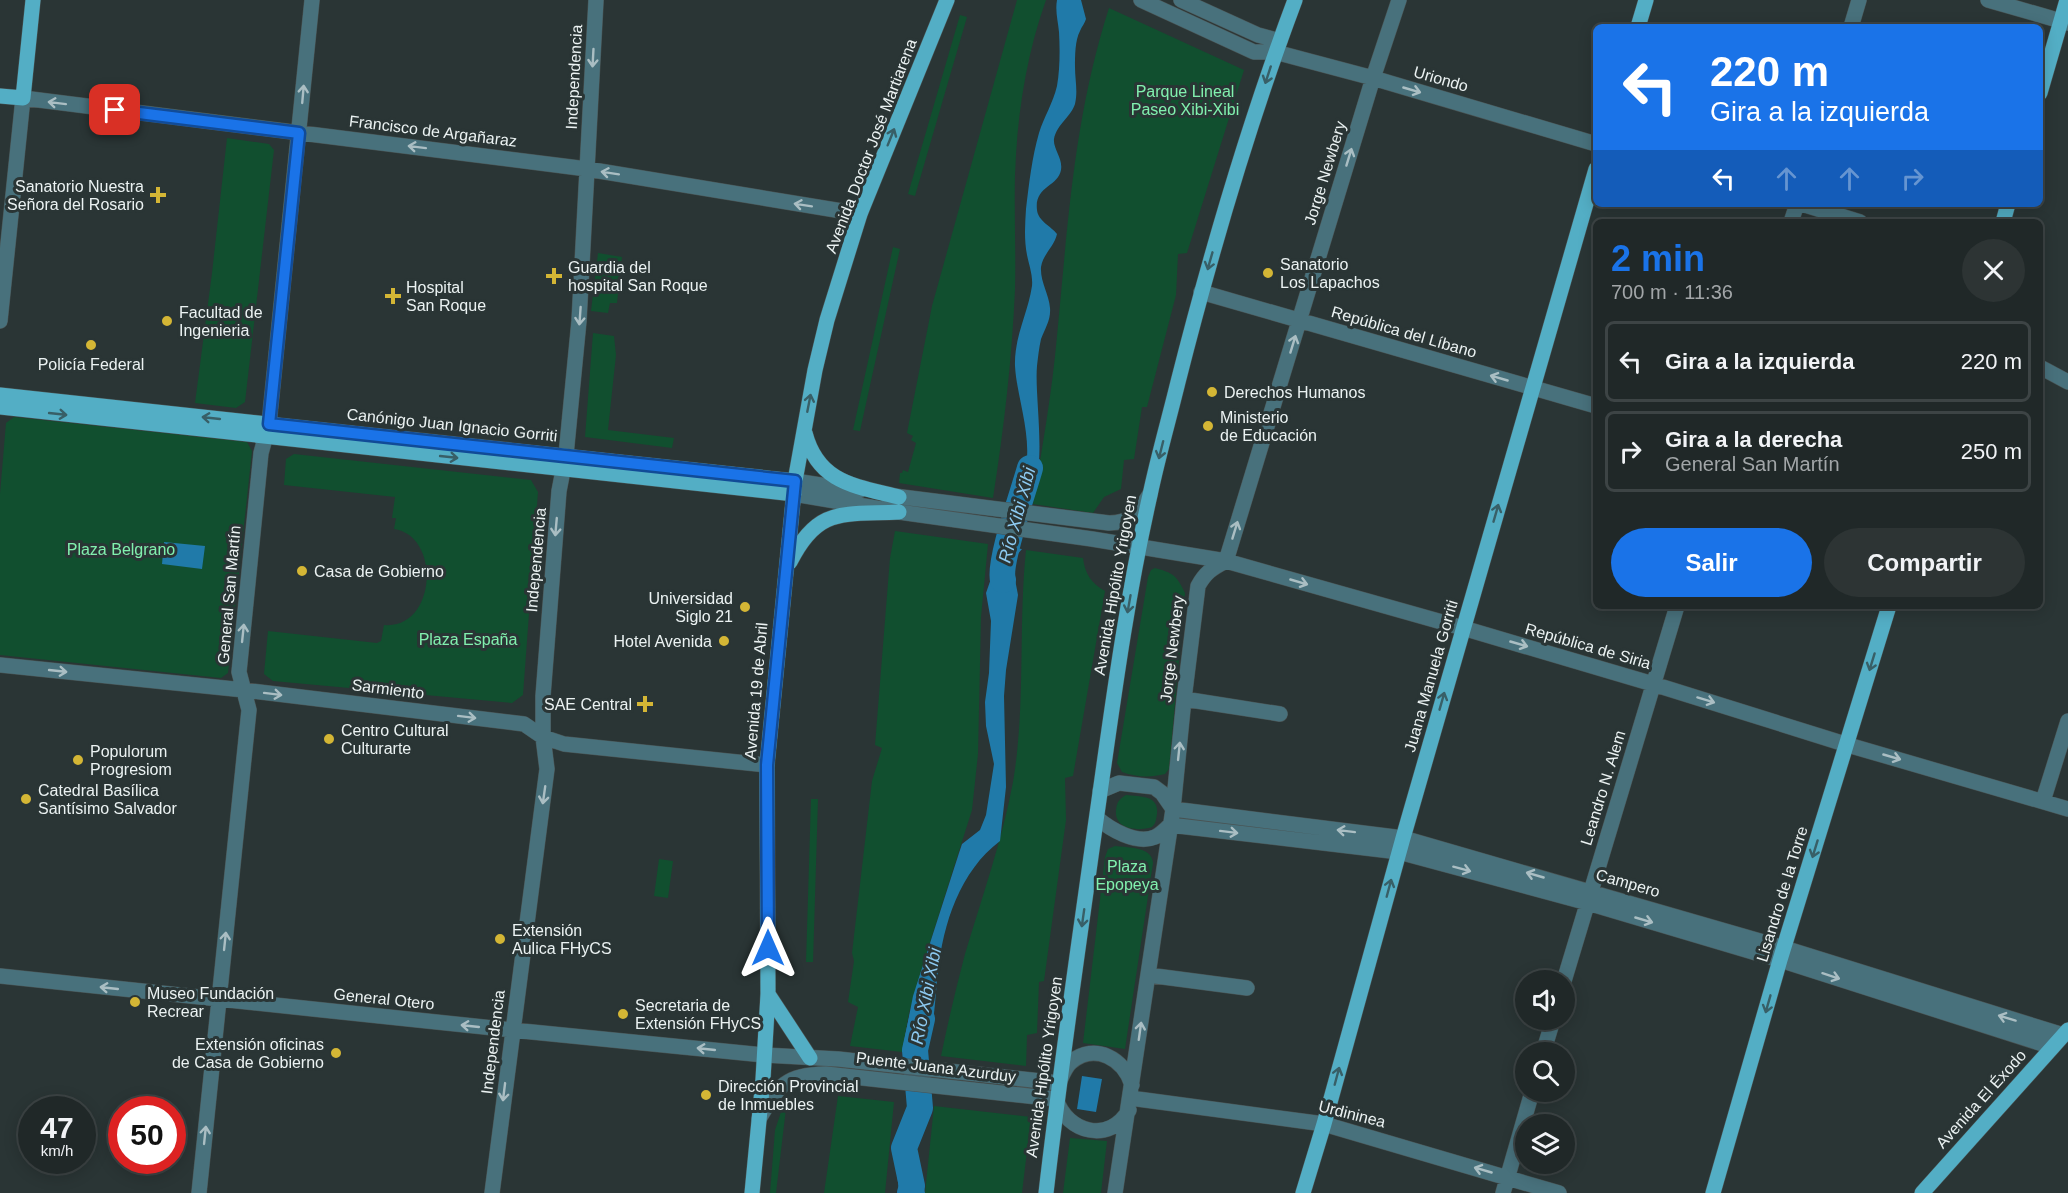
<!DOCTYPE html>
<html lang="es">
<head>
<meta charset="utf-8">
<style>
  :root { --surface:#202828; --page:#2d3434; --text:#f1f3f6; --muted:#a2a6a8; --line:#3d4445; --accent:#1a73e8 }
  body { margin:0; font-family:Arial,sans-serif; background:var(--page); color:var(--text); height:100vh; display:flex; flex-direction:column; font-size:22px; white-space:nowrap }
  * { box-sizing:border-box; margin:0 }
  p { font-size:20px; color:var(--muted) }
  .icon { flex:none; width:33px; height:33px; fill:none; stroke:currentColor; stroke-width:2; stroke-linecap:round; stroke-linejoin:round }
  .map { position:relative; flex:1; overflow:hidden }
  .sheet { position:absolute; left:1593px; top:219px; width:450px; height:390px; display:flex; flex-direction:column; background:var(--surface); border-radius:9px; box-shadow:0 3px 15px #0003,0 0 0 2px var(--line) }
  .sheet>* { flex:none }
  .hud { position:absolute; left:1593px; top:24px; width:450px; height:183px; border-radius:9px; box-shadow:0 3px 15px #0003,0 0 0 2px var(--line); background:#1a73e8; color:#fff; overflow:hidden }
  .fabs { position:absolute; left:1515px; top:970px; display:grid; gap:12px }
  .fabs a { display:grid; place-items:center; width:60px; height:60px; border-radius:50%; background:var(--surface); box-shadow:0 3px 15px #0003,0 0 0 2px var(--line); font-size:30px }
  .speed { position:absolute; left:18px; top:1096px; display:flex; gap:12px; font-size:30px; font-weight:700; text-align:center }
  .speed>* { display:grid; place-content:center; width:78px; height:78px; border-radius:50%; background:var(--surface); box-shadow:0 3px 15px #0003,0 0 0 2px var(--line); line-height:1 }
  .speed small { font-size:15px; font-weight:400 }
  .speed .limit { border:9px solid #d22; background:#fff; color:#111 }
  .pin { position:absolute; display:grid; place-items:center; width:51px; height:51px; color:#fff; margin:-26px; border-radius:12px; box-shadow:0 3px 9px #0006 }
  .me { position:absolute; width:66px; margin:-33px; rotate:0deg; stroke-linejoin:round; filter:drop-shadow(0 0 4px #0008) }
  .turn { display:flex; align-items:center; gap:21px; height:126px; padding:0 18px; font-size:27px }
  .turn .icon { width:78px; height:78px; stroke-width:2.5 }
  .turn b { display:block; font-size:42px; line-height:51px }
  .lanes { display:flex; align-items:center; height:57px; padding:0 18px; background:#0003; justify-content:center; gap:30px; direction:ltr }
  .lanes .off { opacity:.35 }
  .round { display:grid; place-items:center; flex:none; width:63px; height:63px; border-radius:32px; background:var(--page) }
  .head { display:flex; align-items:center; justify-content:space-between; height:102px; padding:0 18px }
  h1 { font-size:36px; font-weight:800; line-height:45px; color:var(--accent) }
  .primary-button { display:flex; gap:12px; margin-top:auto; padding:12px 18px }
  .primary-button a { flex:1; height:69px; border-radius:36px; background:var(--accent); color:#fff; font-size:24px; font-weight:800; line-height:69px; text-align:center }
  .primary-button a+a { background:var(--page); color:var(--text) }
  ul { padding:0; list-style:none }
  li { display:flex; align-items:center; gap:18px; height:81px; margin:0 12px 9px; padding:0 6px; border:3px solid var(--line); border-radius:9px }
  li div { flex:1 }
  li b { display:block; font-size:22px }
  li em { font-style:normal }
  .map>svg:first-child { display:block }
</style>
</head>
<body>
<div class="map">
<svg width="2068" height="1193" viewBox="0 0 2068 1193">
  <rect width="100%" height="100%" fill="#2a3535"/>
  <path fill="#114f2f" d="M1017,0H1046C1026,56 1017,116 1015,175C1014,213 1016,251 1015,289C1012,359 1004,428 993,498L899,483L900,473H902L903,470L908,472L916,443L911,440L913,436L907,433L932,306Z
    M1109,8L1244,70L1187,253L1178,254L1176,295L1147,407H1142L1134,459L1124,460L1121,489L1104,497L1093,513L1033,504C1042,448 1052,393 1057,336C1068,223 1074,117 1109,8Z
    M960,15L967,17L915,196L908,194Z
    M227,138L269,144L274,150L245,402L236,408L195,403L212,273Z
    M893,247L900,249L860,431L853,430Z
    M598,253L622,257L617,303H610L608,313L591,311Z
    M593,333L614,336L616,355L608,430L674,438L672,448L585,437Z
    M14,417L247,442L252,451L228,673L221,678L0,655V494L6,423Z
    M294,454L531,480L538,492L523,695L512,703L273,681L264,674L268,631L377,643L381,641L384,625C436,630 442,536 394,529L396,518H392L395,497L284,485L286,459Z
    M895,531L988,544L981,617L978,754L972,810L920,974L909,1013L902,1052L850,1046L858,1007L848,1002L854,961L852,953L872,781L882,748L875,745L890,558Z
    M1026,550L1083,558C1085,574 1091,583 1105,591L1073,776L1065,778L1066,820L1044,981L1039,982L1037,1033L1027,1035L1026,1066L941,1056C948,1022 956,988 965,954C982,897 1002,841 1013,782C1026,705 1018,627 1026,550Z
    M1155,568C1174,573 1177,576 1185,593L1169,769L1165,774C1150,778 1136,777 1122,772L1117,763L1148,577L1151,570Z
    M1126,795C1141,797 1159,795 1157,814C1156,820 1156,823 1152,827C1137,832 1114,829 1116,810C1117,802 1119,799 1126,795Z
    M811,799H818L813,962H806Z
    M1115,846C1128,848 1152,846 1153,863L1125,1049L1083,1043L1105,857L1108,849Z
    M659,859L673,861L668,898L654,896Z
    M838,1096L894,1102L885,1193H824Z
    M785,1100H787L776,1193H770L775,1130Z
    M934,1106L1031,1117L1022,1193H925Z
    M1070,1138L1107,1141L1101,1193H1063Z"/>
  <path fill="#207aa9" d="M1057,0H1081L1086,19C1085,23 1082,26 1080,31C1075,40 1075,56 1075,67C1075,80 1078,91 1075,104C1071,117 1057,124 1054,139C1053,149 1063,158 1061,170C1058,187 1034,186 1037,210C1038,221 1051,226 1057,234C1054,247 1043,254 1041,267C1040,282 1049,294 1050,308C1051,320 1045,328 1041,339C1039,348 1038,357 1037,366C1034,400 1050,477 1026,503L1007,500C1046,468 1017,406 1015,366C1014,337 1028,313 1032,286C1033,275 1029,265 1027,255C1024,240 1025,224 1026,209C1029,184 1032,157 1039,133C1044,117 1053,103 1057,86C1060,69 1060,49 1059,32C1058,21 1055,11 1057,0Z
    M164,542L205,546L202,569L162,564Z
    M994,545L1022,549L1016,556L1013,569L1018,595L1006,670L1004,696L1006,787L1000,841C960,871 943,924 938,972C934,1004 936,1023 924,1054L902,1052L913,996L959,853L962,844L980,830L986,815L994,764L986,726L985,702L989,673L991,621L986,593L994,570Z
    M1082,1076L1102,1079L1096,1112L1077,1109Z
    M909,1103L930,1106L923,1130L914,1146L913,1157L922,1178L925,1193H899C898,1176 894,1162 898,1145C901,1130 910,1119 909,1103Z"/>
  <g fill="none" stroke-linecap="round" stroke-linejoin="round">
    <path stroke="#207aa9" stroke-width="26" d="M1003,580C998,563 1024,490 1030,468
      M910,1193L912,1186L904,1148L920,1108L915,1050L922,1019"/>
    <defs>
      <path id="minor" d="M1141,0L1254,52H1275L1373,78L1596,144
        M1181,0L1258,35L1280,41
        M1988,0L2068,23
        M1851,27L1859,0
        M1802,204L1860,222
        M1791,222L1797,204
        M1201,292L1596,406
        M0,321L23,98L587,169L860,214
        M2040,367L2068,382
        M795,481L859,491
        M794,494L899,512L1092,539L1226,561L1463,628L1653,684L1848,745L2068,809
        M886,495L1109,523C1131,523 1139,512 1150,494
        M0,665L244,690L524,724L543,737L564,744L767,765
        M1184,699L1280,714
        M1100,791L1119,783L1154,787L1162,793L1173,809
        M2043,801L2068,721
        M1173,809L1403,838L1784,948L2063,1035
        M1097,818C1110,829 1136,845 1155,837C1160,835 1166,829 1170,825
        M1170,825L1399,852L1588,903L1780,960L2052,1047
        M1148,975L1247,988
        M0,976L512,1030L764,1055L838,1059L1059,1083C1062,1076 1065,1067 1071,1062C1095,1042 1124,1059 1132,1085
        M1564,981L1677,606
        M1543,1053L1553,1020
        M1130,1098L1324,1124L1559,1193
        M759,1119C779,1085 785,1075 826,1074L1056,1099C1067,1133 1110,1144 1129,1110
        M199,1193L249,710L239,672L261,453L269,424L312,0
        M492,1193L547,769L543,737V696L559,491L566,455L579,321L596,0
        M1115,1193L1173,809L1184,699L1198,586C1205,573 1212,568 1226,561L1373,78L1399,0
        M1503,1193L1532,1092"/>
      <path id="major" d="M1638,27L1646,0
        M2040,93L2067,0
        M0,96L23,98L33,0
        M2003,222L2008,204
        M0,395L795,481
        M0,407L794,494
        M805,433C818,483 855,486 899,497
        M790,562C818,506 843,515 899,512
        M768,994L810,1058
        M752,1193L763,1079L768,994L767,765L795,481L815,370L827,320L860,214L947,0
        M1046,1193C1060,1071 1078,950 1095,828C1111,717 1125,605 1150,495C1158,457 1169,419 1178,382C1211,252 1248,125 1295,0
        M1303,1193L1324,1124L1403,838L1596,169
        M1713,1193L1780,960L1889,606
        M1922,1193L2068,1030"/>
    </defs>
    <use href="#minor" stroke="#495353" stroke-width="16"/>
    <use href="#major" stroke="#495353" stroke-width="16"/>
    <use href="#minor" stroke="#48717c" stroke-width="15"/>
    <use href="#major" stroke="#53aec5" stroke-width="15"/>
  </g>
  <defs><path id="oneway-shaft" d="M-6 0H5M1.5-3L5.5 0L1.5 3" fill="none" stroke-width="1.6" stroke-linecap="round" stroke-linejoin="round" transform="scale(1.5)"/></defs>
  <g stroke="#aabec3">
    <use href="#oneway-shaft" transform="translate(593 58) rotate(93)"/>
    <use href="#oneway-shaft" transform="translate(1412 90) rotate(16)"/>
    <use href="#oneway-shaft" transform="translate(303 94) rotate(-85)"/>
    <use href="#oneway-shaft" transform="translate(57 103) rotate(-173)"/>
    <use href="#oneway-shaft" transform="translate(417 147) rotate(-173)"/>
    <use href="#oneway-shaft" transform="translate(1349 157) rotate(-73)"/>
    <use href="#oneway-shaft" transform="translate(610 173) rotate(-171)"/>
    <use href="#oneway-shaft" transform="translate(803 205) rotate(-171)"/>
    <use href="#oneway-shaft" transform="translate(580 316) rotate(94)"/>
    <use href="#oneway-shaft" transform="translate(1293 344) rotate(-73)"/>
    <use href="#oneway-shaft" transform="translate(1499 378) rotate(-164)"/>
    <use href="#oneway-shaft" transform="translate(556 527) rotate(95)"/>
    <use href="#oneway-shaft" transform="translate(1235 530) rotate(-73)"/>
    <use href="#oneway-shaft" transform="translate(1299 582) rotate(16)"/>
    <use href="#oneway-shaft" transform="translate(243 633) rotate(-84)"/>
    <use href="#oneway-shaft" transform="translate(1519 644) rotate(16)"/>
    <use href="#oneway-shaft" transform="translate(58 671) rotate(6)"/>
    <use href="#oneway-shaft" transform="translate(273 694) rotate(7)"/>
    <use href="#oneway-shaft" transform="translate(1706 700) rotate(17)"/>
    <use href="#oneway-shaft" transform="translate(467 717) rotate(7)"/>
    <use href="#oneway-shaft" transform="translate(1179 751) rotate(-84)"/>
    <use href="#oneway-shaft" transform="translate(1892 757) rotate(16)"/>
    <use href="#oneway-shaft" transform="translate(544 795) rotate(98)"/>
    <use href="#oneway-shaft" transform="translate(1346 831) rotate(-173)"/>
    <use href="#oneway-shaft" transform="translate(1229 832) rotate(7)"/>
    <use href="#oneway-shaft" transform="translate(1462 869) rotate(15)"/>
    <use href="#oneway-shaft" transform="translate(1535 875) rotate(-164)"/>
    <use href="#oneway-shaft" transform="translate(1644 920) rotate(16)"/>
    <use href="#oneway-shaft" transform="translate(225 941) rotate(-84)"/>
    <use href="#oneway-shaft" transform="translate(1831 976) rotate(18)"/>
    <use href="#oneway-shaft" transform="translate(109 988) rotate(-174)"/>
    <use href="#oneway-shaft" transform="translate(2007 1018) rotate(-163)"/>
    <use href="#oneway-shaft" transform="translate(470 1026) rotate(-174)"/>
    <use href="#oneway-shaft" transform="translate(1140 1031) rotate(-82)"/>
    <use href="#oneway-shaft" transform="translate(706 1049) rotate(-174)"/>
    <use href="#oneway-shaft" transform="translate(504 1092) rotate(97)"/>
    <use href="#oneway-shaft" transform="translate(205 1135) rotate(-84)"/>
    <use href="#oneway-shaft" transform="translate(1483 1170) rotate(-164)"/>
  </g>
  <g stroke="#385f67">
    <use href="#oneway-shaft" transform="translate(1268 75) rotate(108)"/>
    <use href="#oneway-shaft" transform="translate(891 137) rotate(-68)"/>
    <use href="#oneway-shaft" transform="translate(1210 261) rotate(106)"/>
    <use href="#oneway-shaft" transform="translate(809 403) rotate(-79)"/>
    <use href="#oneway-shaft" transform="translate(58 414) rotate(6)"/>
    <use href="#oneway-shaft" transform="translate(211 418) rotate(-174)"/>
    <use href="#oneway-shaft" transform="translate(1161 450) rotate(104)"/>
    <use href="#oneway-shaft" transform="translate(449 457) rotate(6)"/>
    <use href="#oneway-shaft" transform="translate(1496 513) rotate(-74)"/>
    <use href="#oneway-shaft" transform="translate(1129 604) rotate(100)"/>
    <use href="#oneway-shaft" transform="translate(1872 662) rotate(107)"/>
    <use href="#oneway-shaft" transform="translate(1442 701) rotate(-74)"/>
    <use href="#oneway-shaft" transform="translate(1815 849) rotate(107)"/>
    <use href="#oneway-shaft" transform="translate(1389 888) rotate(-75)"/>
    <use href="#oneway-shaft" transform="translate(1083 918) rotate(98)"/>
    <use href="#oneway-shaft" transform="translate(1768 1004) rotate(106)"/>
    <use href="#oneway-shaft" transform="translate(1337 1076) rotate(-75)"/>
  </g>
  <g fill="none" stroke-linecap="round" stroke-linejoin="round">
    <defs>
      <path id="route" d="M115,110L299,133L269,424L795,481L767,765L768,948"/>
    </defs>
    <use href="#route" stroke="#114b97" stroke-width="15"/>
    <use href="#route" stroke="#1a73e8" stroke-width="10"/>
  </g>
  <g fill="#d4b635" stroke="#2a3535" stroke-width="2">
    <path d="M155 186h6v6h6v6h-6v6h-6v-6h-6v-6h6z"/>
    <circle cx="1268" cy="273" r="6"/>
    <path d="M551 267h6v6h6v6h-6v6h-6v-6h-6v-6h6z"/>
    <path d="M390 287h6v6h6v6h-6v6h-6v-6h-6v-6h6z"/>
    <circle cx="167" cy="321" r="6"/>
    <circle cx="91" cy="345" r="6"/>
    <circle cx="1212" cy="392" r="6"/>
    <circle cx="1208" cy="426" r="6"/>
    <circle cx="302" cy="571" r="6"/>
    <circle cx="745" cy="607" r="6"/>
    <circle cx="724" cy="641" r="6"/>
    <path d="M642 695h6v6h6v6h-6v6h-6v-6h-6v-6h6z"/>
    <circle cx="329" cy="739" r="6"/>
    <circle cx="78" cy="760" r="6"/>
    <circle cx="26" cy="799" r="6"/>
    <circle cx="500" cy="939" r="6"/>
    <circle cx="135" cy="1002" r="6"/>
    <circle cx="623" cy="1014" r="6"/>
    <circle cx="336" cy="1053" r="6"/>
    <circle cx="706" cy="1095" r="6"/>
  </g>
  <g text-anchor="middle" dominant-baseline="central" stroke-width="6" stroke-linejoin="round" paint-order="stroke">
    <g font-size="16" fill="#ebf2f2" stroke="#2a3535">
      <text transform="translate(574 77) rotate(-87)">Independencia</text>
      <text transform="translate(1441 79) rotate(16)">Uriondo</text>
      <text transform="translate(433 131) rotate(7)">Francisco de Argañaraz</text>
      <text transform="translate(871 146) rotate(-69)">Avenida Doctor José Martiarena</text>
      <text transform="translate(1325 173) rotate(-73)">Jorge Newbery</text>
      <text transform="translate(1404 332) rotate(16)">República del Líbano</text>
      <text transform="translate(452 425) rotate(6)">Canónigo Juan Ignacio Gorriti</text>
      <text transform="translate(536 560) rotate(-85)">Independencia</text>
      <text transform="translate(1115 585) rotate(-80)">Avenida Hipólito Yrigoyen</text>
      <text transform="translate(229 595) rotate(-85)">General San Martín</text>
      <text transform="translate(1588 646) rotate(16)">República de Siria</text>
      <text transform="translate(1172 649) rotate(-83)">Jorge Newbery</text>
      <text transform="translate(1431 676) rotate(-74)">Juana Manuela Gorriti</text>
      <text transform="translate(388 689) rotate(7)">Sarmiento</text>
      <text transform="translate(756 691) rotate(-85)">Avenida 19 de Abril</text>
      <text transform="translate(1603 788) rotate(-73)">Leandro N. Alem</text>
      <text transform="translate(1628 883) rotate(16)">Campero</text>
      <text transform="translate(1782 894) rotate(-73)">Lisandro de la Torre</text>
      <text transform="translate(384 999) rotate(6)">General Otero</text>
      <text transform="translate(493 1042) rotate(-83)">Independencia</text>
      <text transform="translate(936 1067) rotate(7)">Puente Juana Azurduy</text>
      <text transform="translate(1044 1067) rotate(-82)">Avenida Hipólito Yrigoyen</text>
      <text transform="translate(1981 1099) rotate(-48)">Avenida El Éxodo</text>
      <text transform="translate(1352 1114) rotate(14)">Urdininea</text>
    </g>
    <g font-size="16" fill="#81f0ae" stroke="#2a3535">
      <text x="1185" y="91">Parque Lineal<tspan x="1185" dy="18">Paseo Xibi-Xibi</tspan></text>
      <text x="121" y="549">Plaza Belgrano</text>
      <text x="468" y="639">Plaza España</text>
      <text x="1127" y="866">Plaza<tspan x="1127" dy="18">Epopeya</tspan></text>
    </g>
    <g font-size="16" fill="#ebf2f2" stroke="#2a3535" text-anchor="start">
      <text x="144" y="186" text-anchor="end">Sanatorio Nuestra<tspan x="144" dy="18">Señora del Rosario</tspan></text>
      <text x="1280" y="264">Sanatorio<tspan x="1280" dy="18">Los Lapachos</tspan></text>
      <text x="568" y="267">Guardia del<tspan x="568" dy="18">hospital San Roque</tspan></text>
      <text x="406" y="287">Hospital<tspan x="406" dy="18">San Roque</tspan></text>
      <text x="179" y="312">Facultad de<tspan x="179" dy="18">Ingenieria</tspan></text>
      <text x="91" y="364" text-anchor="middle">Policía Federal</text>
      <text x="1224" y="392">Derechos Humanos</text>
      <text x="1220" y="417">Ministerio<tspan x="1220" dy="18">de Educación</tspan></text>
      <text x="314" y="571">Casa de Gobierno</text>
      <text x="733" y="598" text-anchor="end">Universidad<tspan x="733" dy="18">Siglo 21</tspan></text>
      <text x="712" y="641" text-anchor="end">Hotel Avenida</text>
      <text x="632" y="704" text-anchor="end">SAE Central</text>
      <text x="341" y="730">Centro Cultural<tspan x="341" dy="18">Culturarte</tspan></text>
      <text x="90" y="751">Populorum<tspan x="90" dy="18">Progresiom</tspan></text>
      <text x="38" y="790">Catedral Basílica<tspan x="38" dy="18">Santísimo Salvador</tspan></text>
      <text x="512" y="930">Extensión<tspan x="512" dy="18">Aulica FHyCS</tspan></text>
      <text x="147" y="993">Museo Fundación<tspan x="147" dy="18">Recrear</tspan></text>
      <text x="635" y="1005">Secretaria de<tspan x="635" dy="18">Extensión FHyCS</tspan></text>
      <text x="324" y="1044" text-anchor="end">Extensión oficinas<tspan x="324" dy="18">de Casa de Gobierno</tspan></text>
      <text x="718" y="1086">Dirección Provincial<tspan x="718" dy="18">de Inmuebles</tspan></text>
    </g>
    <g font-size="18" font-style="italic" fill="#8dcaf1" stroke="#2a3535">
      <text transform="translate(1017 515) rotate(-75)">Río Xibi Xibi</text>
      <text transform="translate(926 996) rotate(-79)">Río Xibi Xibi</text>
    </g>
  </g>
</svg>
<div class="fabs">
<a><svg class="icon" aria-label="sound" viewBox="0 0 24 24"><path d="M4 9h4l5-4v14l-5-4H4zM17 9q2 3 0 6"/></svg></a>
<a><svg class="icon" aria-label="search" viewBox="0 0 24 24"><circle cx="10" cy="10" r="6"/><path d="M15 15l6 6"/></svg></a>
<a><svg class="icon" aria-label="layers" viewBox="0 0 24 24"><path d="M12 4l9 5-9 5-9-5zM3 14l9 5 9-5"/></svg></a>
</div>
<div class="speed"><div>47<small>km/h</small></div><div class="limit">50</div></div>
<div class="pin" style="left:115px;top:110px;background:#d93025"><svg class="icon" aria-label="arrive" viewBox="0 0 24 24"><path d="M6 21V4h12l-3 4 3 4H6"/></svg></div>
<svg class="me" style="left:768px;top:948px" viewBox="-20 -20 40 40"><path d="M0-17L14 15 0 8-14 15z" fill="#1a73e8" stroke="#fff" stroke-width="4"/></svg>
<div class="hud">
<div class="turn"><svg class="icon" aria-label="left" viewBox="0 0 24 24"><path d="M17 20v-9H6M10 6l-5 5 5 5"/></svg><div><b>220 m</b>Gira a la izquierda</div></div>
<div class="lanes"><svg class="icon" aria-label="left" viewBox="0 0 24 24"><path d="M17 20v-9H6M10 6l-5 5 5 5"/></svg><svg class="icon off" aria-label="ahead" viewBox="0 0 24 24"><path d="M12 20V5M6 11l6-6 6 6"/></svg><svg class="icon off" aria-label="ahead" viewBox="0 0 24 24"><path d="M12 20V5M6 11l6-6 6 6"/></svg><svg class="icon off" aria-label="right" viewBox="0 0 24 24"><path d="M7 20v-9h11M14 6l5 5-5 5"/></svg></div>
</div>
<section class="sheet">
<div class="head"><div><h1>2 min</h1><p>700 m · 11:36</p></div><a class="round"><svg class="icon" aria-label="close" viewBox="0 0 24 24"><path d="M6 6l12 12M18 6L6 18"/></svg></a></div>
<ul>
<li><svg class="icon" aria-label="left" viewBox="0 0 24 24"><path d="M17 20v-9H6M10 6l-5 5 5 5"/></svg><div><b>Gira a la izquierda</b></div><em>220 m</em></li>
<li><svg class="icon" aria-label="right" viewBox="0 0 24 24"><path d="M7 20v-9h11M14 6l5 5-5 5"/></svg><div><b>Gira a la derecha</b><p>General San Martín</p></div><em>250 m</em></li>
</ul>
<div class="primary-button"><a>Salir</a><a>Compartir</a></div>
</section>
</div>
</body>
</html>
